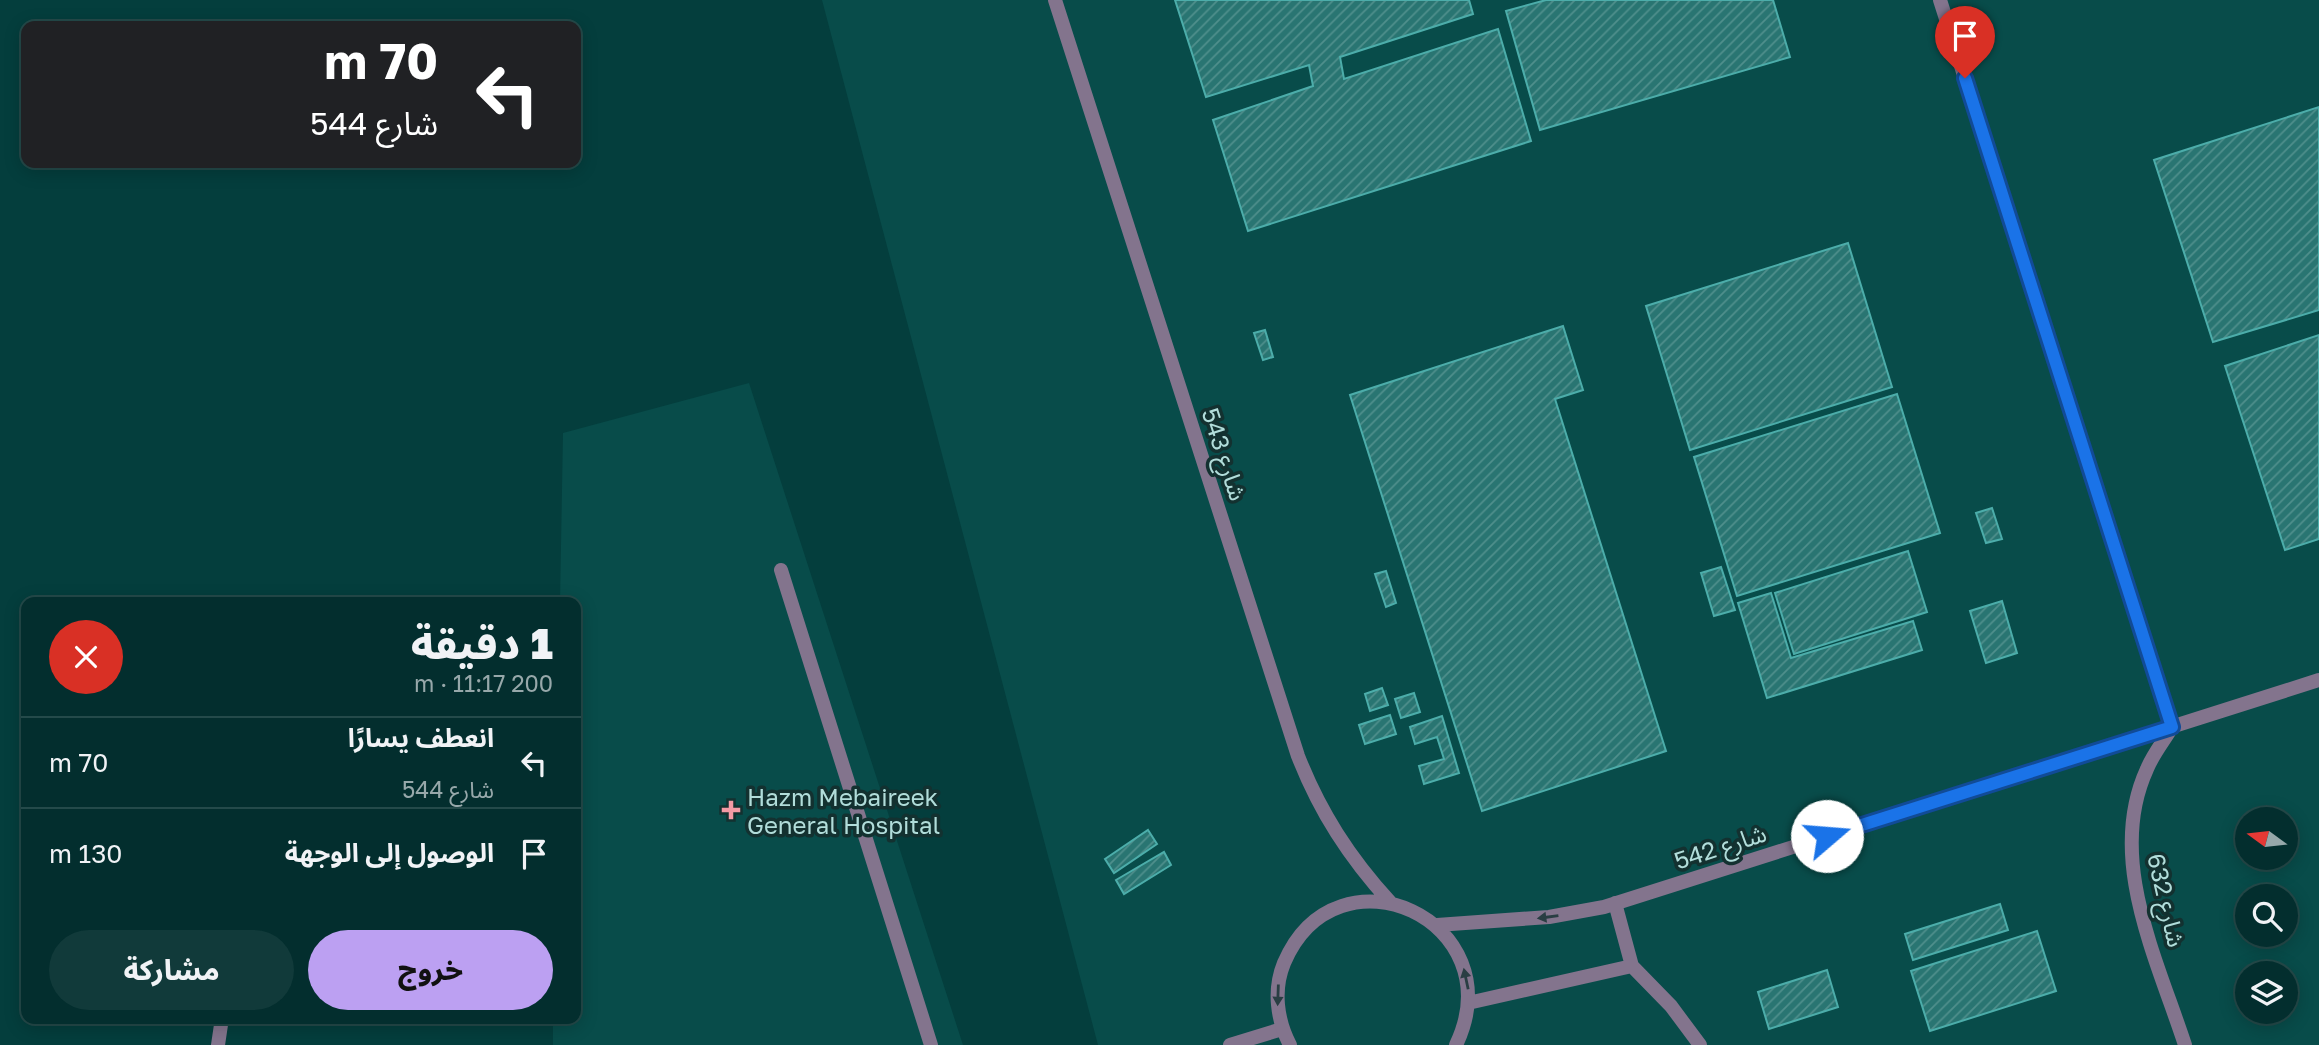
<!DOCTYPE html>
<html lang="ar">
<head>
<meta charset="utf-8">
<style>
  :root { --surface:#032e2e; --page:#113a3a; --text:#f1f3f6; --muted:#97a8aa; --line:#244a4a; --accent:#bca0f2 }
  body { margin:0; font-family:"Golos Text","Noto Sans Arabic",sans-serif; background:var(--page); color:var(--text); direction:rtl; height:100vh; display:flex; flex-direction:column; font-size:26px; white-space:nowrap }
  * { box-sizing:border-box; margin:0 }
  p { font-size:23px; color:var(--muted) }
  .icon { flex:none; width:38px; height:38px; fill:none; stroke:currentColor; stroke-width:2; stroke-linecap:round; stroke-linejoin:round }
  .map { position:relative; flex:1; overflow:hidden; direction:ltr }
  .drawer { position:absolute; left:21px; top:597px; width:560px; height:427px; display:flex; flex-direction:column; background:var(--surface); border-radius:14px; box-shadow:0 4px 18px #0003,0 0 0 2px var(--line); direction:rtl }
  .drawer>* { flex:none }
  .guide { position:absolute; left:21px; top:21px; width:560px; height:147px; border-radius:14px; box-shadow:0 4px 18px #0003,0 0 0 2px var(--line); direction:rtl; background:#202124; color:#fff; overflow:hidden }
  .needle { width:46px; rotate:285deg }
  .tools { position:absolute; left:2235px; top:807px; display:grid; gap:14px }
  .tools a { display:grid; place-items:center; width:63px; height:63px; border-radius:50%; background:var(--surface); box-shadow:0 4px 18px #0003,0 0 0 2px var(--line); font-size:35px }
  .pin { position:absolute; display:grid; place-items:center; width:60px; height:60px; color:#fff; margin:-72px -30px; border-radius:50% 50% 50% 0; rotate:-45deg; box-shadow:0 0 7px #0007 }
  .pin .icon { rotate:45deg }
  .me { position:absolute; width:77px; margin:-38px; rotate:72deg; stroke-linejoin:round; filter:drop-shadow(0 0 5px #0008) }
  .turn { display:flex; align-items:center; gap:24px; height:147px; padding:0 28px; font-size:32px }
  .turn .icon { width:91px; height:91px; stroke-width:2.5 }
  .turn b { display:block; font-size:49px; line-height:60px }
  .round { display:grid; place-items:center; flex:none; width:74px; height:74px; border-radius:37px; background:var(--page) }
  .head { display:flex; align-items:center; justify-content:space-between; height:119px; padding:0 28px }
  h1 { font-size:42px; font-weight:800; line-height:52px }
  .cta { display:flex; gap:14px; margin-top:auto; padding:14px 28px }
  .cta a { flex:1; height:80px; border-radius:42px; background:var(--accent); color:#111; font-size:28px; font-weight:800; line-height:80px; text-align:center }
  .cta a+a { background:var(--page); color:var(--text) }
  ul { padding:0; list-style:none }
  li { display:flex; align-items:center; gap:21px; height:91px; padding:0 28px; border-top:2px solid var(--line) }
  li div { flex:1 }
  li b { display:block; font-size:26px }
  li em { font-style:normal }
  .map>svg:first-child { display:block }
</style>
</head>
<body>
<div class="map">
<svg width="2319" height="1045" viewBox="0 0 2319 1045">
  <defs>
    <pattern id="building-hatch" width="6" height="6" patternUnits="userSpaceOnUse" patternTransform="scale(1.75)"><rect width="6" height="6" fill="#297572"/><path d="M-1 1l2-2M0 6l6-6M5 7l2-2" fill="none" stroke="#4f8f8c"/></pattern>
  </defs>
  <rect width="100%" height="100%" fill="#043e3d"/>
  <path fill="#084c4a" fill-rule="evenodd" d="M822,0H2319V1045H1098ZM2247,819H2286V858H2247ZM2247,896H2286V934H2247ZM2247,973H2286V1012H2247Z
    M749,383L963,1045H553V1019L576,1018V602H560L563,433Z"/>
  <path fill="url(#building-hatch)" stroke="#4cadaa" stroke-width="2" d="M1175,0H1469L1473,14L1340,57L1344,79L1498,29L1531,141L1248,231L1213,120L1313,86L1309,65L1206,97Z
    M1546,0H1773L1790,57L1540,130L1506,11Z
    M2319,107V310L2213,342L2154,160Z
    M1848,243L1892,387L1690,450L1646,306Z
    M1563,326L1583,390L1555,399L1666,751L1482,811L1350,395Z
    M1265,330L1273,357L1263,360L1254,333Z
    M2319,335V539L2285,550L2225,366Z
    M1897,394L1940,533L1737,596L1694,457Z
    M1992,508L2002,539L1986,543L1976,513Z
    M1908,551L1927,612L1794,654L1775,593Z
    M1721,567L1735,610L1714,616L1701,573Z
    M1386,571L1396,603L1386,607L1375,574Z
    M1771,593L1791,658L1913,621L1922,650L1767,698L1738,603Z
    M2002,601L2017,653L1986,663L1970,611Z
    M1382,688L1388,705L1370,711L1365,694Z
    M1414,693L1420,712L1401,718L1395,699Z
    M1390,715L1396,734L1365,744L1359,725Z
    M1442,716L1459,773L1424,784L1419,766L1444,759L1437,737L1415,744L1410,727Z
    M1148,830L1157,844L1114,873L1105,859Z
    M1164,852L1171,865L1124,894L1116,880Z
    M2000,904L2008,930L1913,960L1905,934Z
    M2037,931L2056,991L1930,1031L1911,971Z
    M1827,970L1838,1007L1769,1029L1758,992Z"/>
  <g fill="none" stroke-linecap="round" stroke-linejoin="round">
    <path stroke="#83748d" stroke-width="14" d="M781,570L931,1045
      M218,1045L222,1018
      M1230,1045L1282,1029"/>
    <path stroke="#83748d" stroke-width="14" d="M1055,0L1298,756C1320,812 1349,857 1390,902
      M1940,0L2172,727C2164,741 2153,754 2147,769C2106,858 2157,959 2185,1045
      M1437,925L1549,917L1604,907L2319,680
      M1632,966L1671,1006L1700,1045
      M1468,1003L1632,966L1615,903
      M1290,1045C1277,1020 1273,990 1284,963C1337,839 1515,921 1456,1045"/>
  </g>
  <defs><path id="oneway-solid" d="M-6-.8H1V-3.2L6.5 0L1 3.2V.8H-6Z" transform="scale(1.75)"/></defs>
  <g fill="#293e43">
    <use href="#oneway-solid" transform="translate(1548 917) rotate(172)"/>
    <use href="#oneway-solid" transform="translate(1466 979) rotate(-102)"/>
    <use href="#oneway-solid" transform="translate(1278 995) rotate(92)"/>
  </g>
  <g fill="none" stroke-linecap="round" stroke-linejoin="round">
    <defs>
      <path id="route" d="M1827,836L2172,727L1965,78"/>
    </defs>
    <use href="#route" stroke="#114b97" stroke-width="18"/>
    <use href="#route" stroke="#1a73e8" stroke-width="12"/>
  </g>
  <path fill="#f49aa5" stroke="#133130" stroke-width="2.5" d="M727.5 799.5h7v7h7v7h-7v7h-7v-7h-7v-7h7z"/>
  <g text-anchor="middle" dominant-baseline="central" stroke-width="7" stroke-linejoin="round" paint-order="stroke">
    <g font-size="24" fill="#b1ddda" stroke="#133130">
      <text transform="translate(1225 454) rotate(72)">شارع 543</text>
      <text transform="translate(1720 846) rotate(-18)">شارع 542</text>
      <text transform="translate(2167 900) rotate(77)">شارع 632</text>
    </g>
    <g font-size="24" fill="#b1ddda" stroke="#133130" text-anchor="start">
      <text x="747" y="796">Hazm Mebaireek<tspan x="747" dy="28">General Hospital</tspan></text>
    </g>
  </g>
</svg>
<div class="tools">
<a><svg class="needle" viewBox="-14 -14 28 28"><path d="M0-13l5 13h-10z" fill="#e53935"/><path d="M0 13l5-13h-10z" fill="#97a8aa"/></svg></a>
<a><svg class="icon" aria-label="search" viewBox="0 0 24 24"><circle cx="10" cy="10" r="6"/><path d="M15 15l6 6"/></svg></a>
<a><svg class="icon" aria-label="layers" viewBox="0 0 24 24"><path d="M12 4l9 5-9 5-9-5zM3 14l9 5 9-5"/></svg></a>
</div>
<div class="pin" style="left:1965px;top:78px;background:#d93025"><svg class="icon" aria-label="arrive" viewBox="0 0 24 24"><path d="M6 21V4h12l-3 4 3 4H6"/></svg></div>
<svg class="me" style="left:1827px;top:836px" viewBox="-20 -20 40 40"><circle r="19" fill="#fff"/><path d="M0-13L10 11 0 6-10 11z" fill="#1a73e8"/></svg>
<div class="guide">
<div class="turn"><svg class="icon" aria-label="left" viewBox="0 0 24 24"><path d="M17 20v-9H6M10 6l-5 5 5 5"/></svg><div><b>70 m</b>شارع 544</div></div>
</div>
<section class="drawer">
<div class="head"><div><h1>1 دقيقة</h1><p>200 m · 11:17</p></div><a class="round" style="background:#d93025;color:#fff"><svg class="icon" aria-label="close" viewBox="0 0 24 24"><path d="M6 6l12 12M18 6L6 18"/></svg></a></div>
<ul>
<li><svg class="icon" aria-label="left" viewBox="0 0 24 24"><path d="M17 20v-9H6M10 6l-5 5 5 5"/></svg><div><b>انعطف يسارًا</b><p>شارع 544</p></div><em>70 m</em></li>
<li><svg class="icon" aria-label="arrive" viewBox="0 0 24 24"><path d="M6 21V4h12l-3 4 3 4H6"/></svg><div><b>الوصول إلى الوجهة</b></div><em>130 m</em></li>
</ul>
<div class="cta"><a>خروج</a><a>مشاركة</a></div>
</section>
</div>
</body>
</html>
